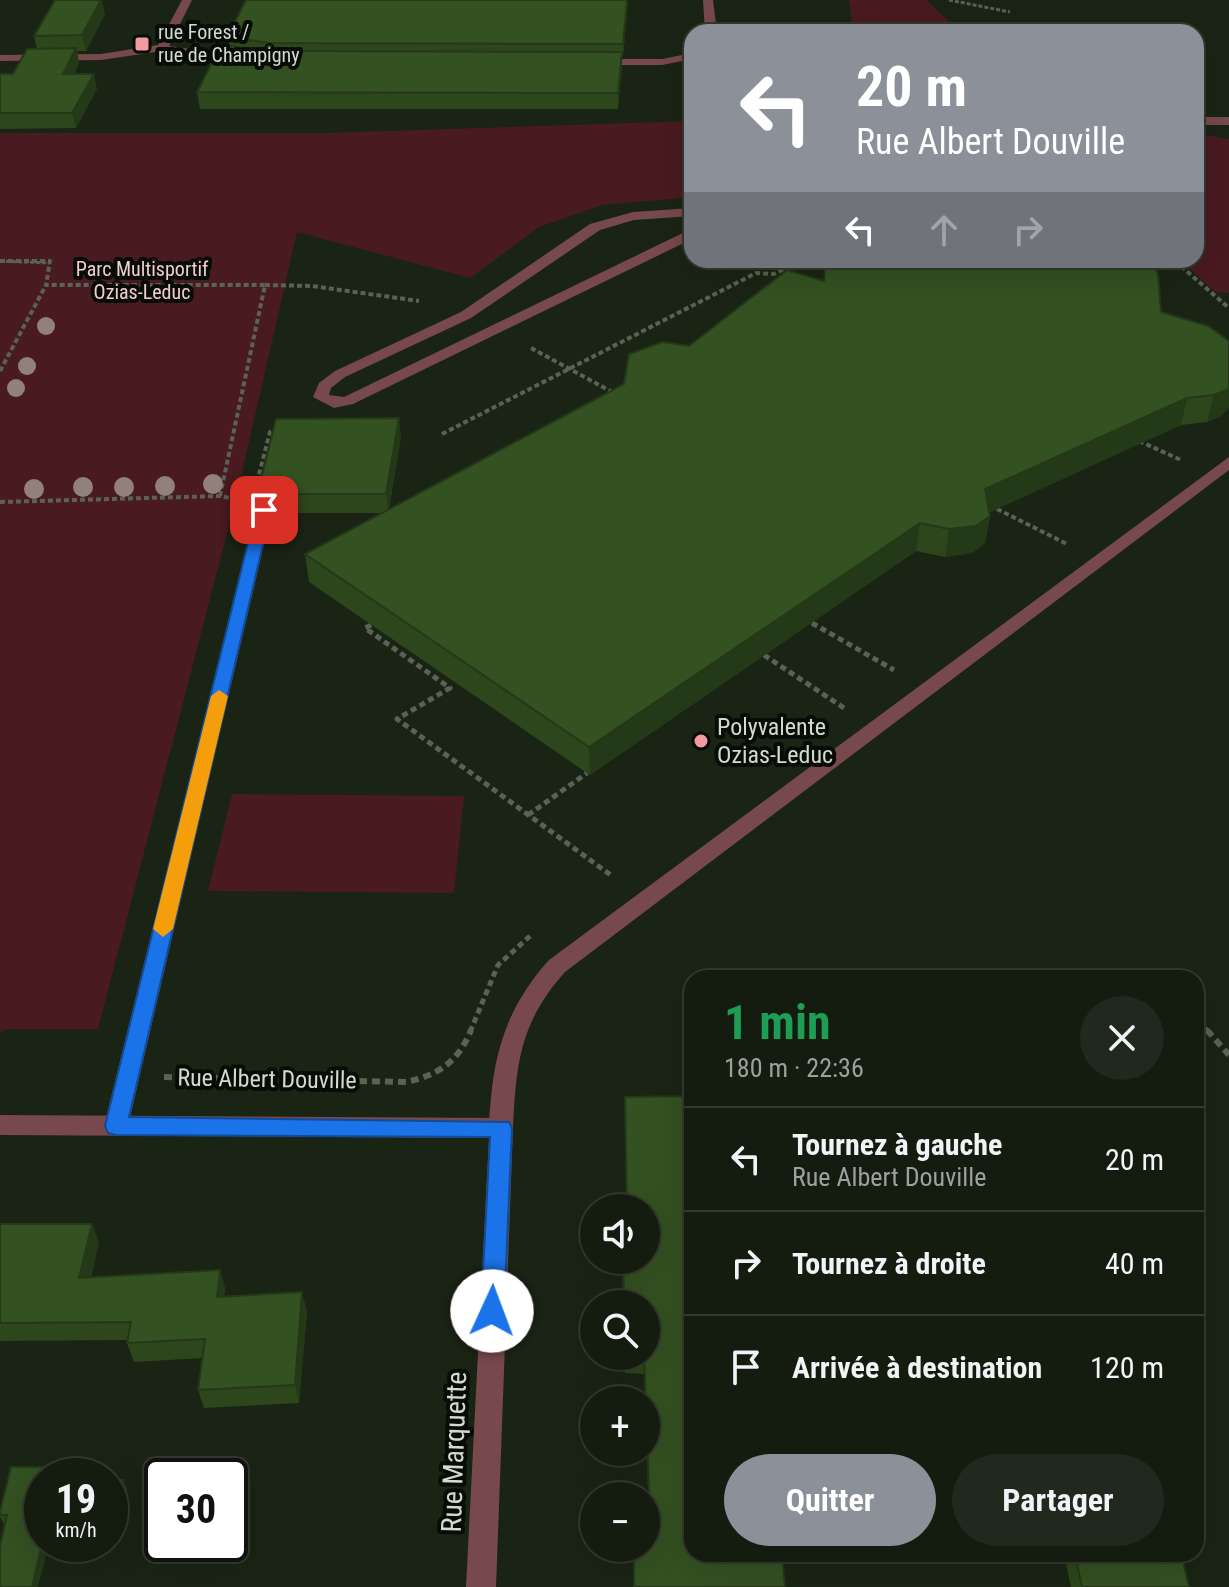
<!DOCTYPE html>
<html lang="fr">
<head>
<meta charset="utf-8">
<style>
  :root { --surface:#141b0f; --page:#21281d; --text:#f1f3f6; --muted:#9da19e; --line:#33392f; --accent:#8c9099 }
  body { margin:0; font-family:"Roboto Condensed",sans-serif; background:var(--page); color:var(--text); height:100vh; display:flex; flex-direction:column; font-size:30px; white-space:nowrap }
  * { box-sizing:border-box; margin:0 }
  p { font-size:26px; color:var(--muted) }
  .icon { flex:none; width:44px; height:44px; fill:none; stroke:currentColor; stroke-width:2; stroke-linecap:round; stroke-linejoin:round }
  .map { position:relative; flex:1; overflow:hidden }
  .sheet { position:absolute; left:684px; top:970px; width:520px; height:592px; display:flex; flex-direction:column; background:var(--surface); border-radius:24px; box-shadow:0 8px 32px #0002,0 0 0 2px var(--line) }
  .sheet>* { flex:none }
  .hud { position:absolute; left:684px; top:24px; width:520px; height:244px; border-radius:24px; box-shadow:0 8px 32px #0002,0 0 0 2px var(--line); background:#8c9099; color:#fff; overflow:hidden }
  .fabs { position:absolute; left:580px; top:1194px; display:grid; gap:16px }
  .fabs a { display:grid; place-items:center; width:80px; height:80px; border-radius:50%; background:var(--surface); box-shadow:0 8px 32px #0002,0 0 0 2px var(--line); font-size:40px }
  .speed { position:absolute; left:24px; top:1458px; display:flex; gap:16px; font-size:40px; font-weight:700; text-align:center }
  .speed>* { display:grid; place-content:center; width:104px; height:104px; border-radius:50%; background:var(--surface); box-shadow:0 8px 32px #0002,0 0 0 2px var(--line); line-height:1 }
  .speed small { font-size:20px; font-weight:400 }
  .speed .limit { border:4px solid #111; border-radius:12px; background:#fff; color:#111 }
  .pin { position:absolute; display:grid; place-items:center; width:68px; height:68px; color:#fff; margin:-34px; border-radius:16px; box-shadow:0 4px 12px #0006 }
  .me { position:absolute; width:88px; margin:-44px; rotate:2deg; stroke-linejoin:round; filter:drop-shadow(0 0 6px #0008) }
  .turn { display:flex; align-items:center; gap:28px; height:168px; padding:0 40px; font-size:36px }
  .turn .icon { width:104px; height:104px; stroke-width:2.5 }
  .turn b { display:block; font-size:56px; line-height:68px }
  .lanes { display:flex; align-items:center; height:76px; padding:0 40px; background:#0003; justify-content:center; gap:40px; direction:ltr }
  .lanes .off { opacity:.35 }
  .round { display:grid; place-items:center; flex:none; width:84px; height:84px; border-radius:42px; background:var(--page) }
  .head { display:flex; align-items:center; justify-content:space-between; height:136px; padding:0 40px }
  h1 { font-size:48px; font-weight:700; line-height:60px; color:#1e9e55 }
  .button { display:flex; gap:16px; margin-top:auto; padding:16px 40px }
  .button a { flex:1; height:92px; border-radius:48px; background:var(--accent); color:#fff; font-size:32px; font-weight:700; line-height:92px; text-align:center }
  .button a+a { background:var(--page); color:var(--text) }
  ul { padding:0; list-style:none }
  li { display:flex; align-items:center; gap:24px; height:104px; padding:0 40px; border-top:2px solid var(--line) }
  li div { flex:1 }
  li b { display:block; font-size:30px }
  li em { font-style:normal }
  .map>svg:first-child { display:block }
</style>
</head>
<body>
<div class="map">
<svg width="1229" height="1587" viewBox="0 0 1229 1587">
  <rect width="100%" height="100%" fill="#1a2414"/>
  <path fill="#491a20" d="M849,0H927L959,32H853Z
    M692,121V197L602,205L539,227L470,278L297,232L235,503L98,1029H7L0,1033V133H325Z
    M1196,133L1229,139V293L1215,292L1180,260H1196Z
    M232,794L464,796L454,893L208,891Z"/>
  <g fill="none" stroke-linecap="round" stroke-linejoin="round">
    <path stroke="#596254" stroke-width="3" stroke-dasharray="4 2" stroke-linecap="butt" d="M949,0L1010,12
      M1174,260L1177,263
      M0,261L50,263
      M796,263L801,260"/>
    <path stroke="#596254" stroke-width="4" stroke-dasharray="5 3" stroke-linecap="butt" d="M0,261H50L46,285H265L220,496
      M1175,261L1229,308
      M265,285L312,286L419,301
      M531,348L614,393
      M0,371L46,285
      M442,434L756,273L774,274L799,261
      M1139,441L1181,460
      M257,482L270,432L278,427
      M0,502L220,496L235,499
      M997,509L1067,544"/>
    <path stroke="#596254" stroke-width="5" stroke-dasharray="6 4" stroke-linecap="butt" d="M812,623L894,670
      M371,625L365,628L450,688L397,719L612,876
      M764,655L844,708
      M528,815L587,773
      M1016,977L1019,978
      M1196,1021L1209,1032
      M470,1032L498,965L530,936"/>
    <path stroke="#596254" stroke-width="6" stroke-dasharray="8 5" stroke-linecap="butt" d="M1207,1030L1229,1055
      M164,1077L406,1082C439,1075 458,1062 471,1030"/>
    <path fill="#77484c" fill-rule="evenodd" d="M1196,117H1229V125H1196Z
      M692,208V216L634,220L600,230L471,318L345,377L331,388L329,395L344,397L687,231L692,230V239L353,404L334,408L313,397L319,383L335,371L461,312L590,224L633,212Z
      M1229,457V470L565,972C520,1022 516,1064 513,1128L509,1135L501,1138L493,1135C487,1124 490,1110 491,1098C496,1043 512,1001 549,960Z
      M264,505L272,510L128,1126L124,1133L116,1136L108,1133L104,1126L256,510Z"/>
    <path fill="#77484c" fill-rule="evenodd" d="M182,0H192L169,46L242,56L248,59L246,61L162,51L101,60L0,61V55L101,54L158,45Z
      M703,0H713L717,32H705Z
      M692,53V59L662,65H594L588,62L594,59H662Z
      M0,1115L501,1118L509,1121L513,1128L496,1587H466L489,1138L0,1135Z"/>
  </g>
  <g fill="#92817b">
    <circle cx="46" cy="326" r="9"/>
    <circle cx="27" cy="366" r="9"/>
    <circle cx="16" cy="388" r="9"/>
    <circle cx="213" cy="484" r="10"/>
    <circle cx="165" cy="486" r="10"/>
    <circle cx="83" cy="487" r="10"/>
    <circle cx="124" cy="487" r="10"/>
    <circle cx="34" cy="489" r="10"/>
  </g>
  <path fill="#2d461c" d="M628,0L623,56H622L618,109H200L197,92L229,46L227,37Z
    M105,14L86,51H77L79,63L74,74L97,89L76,128L0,129V74H13L37,49L34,36Z
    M824,281L1161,312L1208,326L1221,416L1207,422L1181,425L989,512L990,516L985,543L972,553L945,557L916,551L590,775L309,582L305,554L382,513H282L281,502H264L260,483L401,437L389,509L624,384L689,346Z
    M692,1096V1554H782L785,1587H634V1548H646V1545H650L646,1438V1400H645L644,1374L625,1373L624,1356H646V1304H623L622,1260H646V1208H626L625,1097Z
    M0,1224L99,1242L91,1278L220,1270L225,1288L224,1296L307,1311L299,1403L204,1408L198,1390L203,1358L134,1362L127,1343L128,1340L0,1341Z
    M60,1467L5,1524H4L0,1517V1511Z
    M110,1480H123L127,1489L118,1535H110Z
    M1064,1554H1181L1189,1587H1071Z"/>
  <path fill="#243917" d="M101,0H102L105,14L86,51L82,35Z
    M627,0H628L623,56V44Z
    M76,48L79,63L66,89L63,74Z
    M622,52V68L618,109V93Z
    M94,74L97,89L76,128L72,113Z
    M1229,389V408L1221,416L1207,422L1214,395Z
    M1187,398L1181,425L980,517L985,489Z
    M399,418L401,437L388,513L386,494Z
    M990,516L985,543L972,553L945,557L949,529Z
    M920,523L916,551L590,775L589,747Z
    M92,1224L99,1242L86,1297L79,1278Z
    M220,1270L225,1288L222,1315L217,1297Z
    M302,1292L307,1311L299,1403L295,1385Z
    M60,1467L64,1476H58Z
    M123,1480L127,1489L118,1535L114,1526Z
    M42,1544H49L38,1587H32Z"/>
  <path fill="#345121" stroke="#243917" stroke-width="2" d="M55,0H101L82,35L34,36Z
    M246,0H627L623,44L271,43L227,37Z
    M221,45L270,51L622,52L618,93L197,92Z
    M76,48L63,74H94L72,113H0V74H13L27,49Z
    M826,260H1146L1152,263L1158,274L1161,312L1208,326L1229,341V389L1214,395L1187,398L985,489L990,516L976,526L949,529L920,523L589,747L305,554L624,384L629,354L662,342L689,346L787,270L824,281Z
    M399,418L386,494H279L282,483H260L276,419Z
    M692,1096V1554H782L785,1587H634V1548H646V1545H651L644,1356H646V1304H624L623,1260H646V1208H627L625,1097Z
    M0,1224H92L79,1278L220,1270L217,1297L302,1292L295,1385L198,1390L205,1339L127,1343L131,1322L0,1323Z
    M11,1467H60L58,1476H42V1544L32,1587H0V1546L7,1515H0V1511Z
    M110,1480H123L114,1526H110Z
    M1075,1554H1181L1189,1587H1082Z"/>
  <path fill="#1a73e8" stroke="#114b97" stroke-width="2" d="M264,506L271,510L129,1117L509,1122L512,1128L504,1311L501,1318L492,1322L484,1318L481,1311L490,1137L116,1135L108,1133L105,1126L256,510Z"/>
  <path fill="#f59e0b" d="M219,690L228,696L173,929L163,937L153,929L211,696Z"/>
  <g fill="#f49aa2" stroke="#080c06" stroke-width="3">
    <rect x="134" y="36" width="16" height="16" rx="4"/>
    <circle cx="701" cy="741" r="8"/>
  </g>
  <g text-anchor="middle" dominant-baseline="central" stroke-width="8" stroke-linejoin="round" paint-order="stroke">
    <g font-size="20" fill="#d3dbd0" stroke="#080c06" text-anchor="start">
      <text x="158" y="32">rue Forest /<tspan x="158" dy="23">rue de Champigny</tspan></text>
    </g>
    <g font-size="20" fill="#f4cdcf" stroke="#080c06">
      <text x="142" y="269">Parc Multisportif<tspan x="142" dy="23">Ozias-Leduc</tspan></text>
    </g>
    <g font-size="24" fill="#d3dbd0" stroke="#080c06" text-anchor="start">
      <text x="717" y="727">Polyvalente<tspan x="717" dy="28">Ozias-Leduc</tspan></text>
    </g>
    <g font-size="24" fill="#d3dbd0" stroke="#080c06">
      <text transform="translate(267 1079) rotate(1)">Rue Albert Douville</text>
    </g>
    <g font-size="28" fill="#d3dbd0" stroke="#080c06">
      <text transform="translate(454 1452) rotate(-88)">Rue Marquette</text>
    </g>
  </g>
</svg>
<div class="fabs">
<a><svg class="icon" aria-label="sound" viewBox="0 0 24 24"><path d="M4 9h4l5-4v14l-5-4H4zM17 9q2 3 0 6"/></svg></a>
<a><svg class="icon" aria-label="search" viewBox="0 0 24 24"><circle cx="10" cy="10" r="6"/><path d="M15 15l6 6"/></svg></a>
<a>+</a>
<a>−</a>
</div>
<div class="speed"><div>19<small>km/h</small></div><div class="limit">30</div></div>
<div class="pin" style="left:264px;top:510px;background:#d93025"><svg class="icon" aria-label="arrive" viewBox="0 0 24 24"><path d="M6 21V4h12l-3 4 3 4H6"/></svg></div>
<svg class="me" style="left:492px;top:1311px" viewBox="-20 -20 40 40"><circle r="19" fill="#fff"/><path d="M0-13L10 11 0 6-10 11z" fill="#1a73e8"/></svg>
<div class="hud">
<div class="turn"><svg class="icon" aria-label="left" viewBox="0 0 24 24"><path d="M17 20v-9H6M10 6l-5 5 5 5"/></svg><div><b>20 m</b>Rue Albert Douville</div></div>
<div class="lanes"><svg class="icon" aria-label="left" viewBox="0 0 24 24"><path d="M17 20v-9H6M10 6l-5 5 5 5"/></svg><svg class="icon off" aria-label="ahead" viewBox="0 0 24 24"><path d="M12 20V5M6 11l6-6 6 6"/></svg><svg class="icon off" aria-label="right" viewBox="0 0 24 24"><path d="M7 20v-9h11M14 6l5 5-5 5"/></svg></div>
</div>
<section class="sheet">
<div class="head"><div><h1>1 min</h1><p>180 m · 22:36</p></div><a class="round"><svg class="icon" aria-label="close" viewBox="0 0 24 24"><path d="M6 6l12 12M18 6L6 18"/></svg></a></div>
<ul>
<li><svg class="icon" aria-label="left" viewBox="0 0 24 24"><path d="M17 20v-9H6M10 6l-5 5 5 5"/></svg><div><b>Tournez à gauche</b><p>Rue Albert Douville</p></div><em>20 m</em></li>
<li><svg class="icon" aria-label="right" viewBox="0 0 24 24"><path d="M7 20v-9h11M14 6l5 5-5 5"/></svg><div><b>Tournez à droite</b></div><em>40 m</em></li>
<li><svg class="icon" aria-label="arrive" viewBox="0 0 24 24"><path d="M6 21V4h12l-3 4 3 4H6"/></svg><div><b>Arrivée à destination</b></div><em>120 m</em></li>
</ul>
<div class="button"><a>Quitter</a><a>Partager</a></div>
</section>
</div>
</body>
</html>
